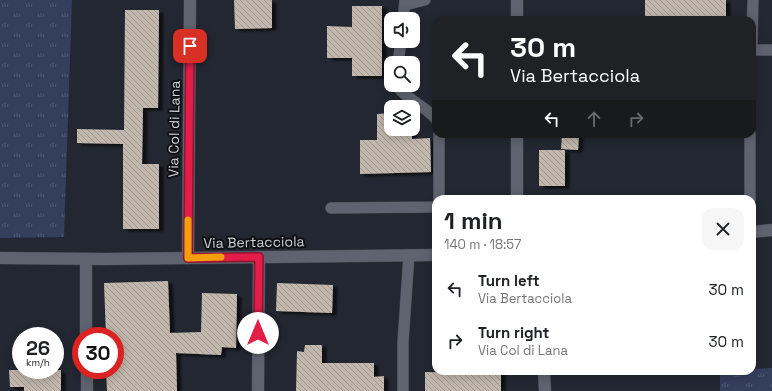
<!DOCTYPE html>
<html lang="en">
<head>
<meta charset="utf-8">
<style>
  :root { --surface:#fff; --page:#f6f6f6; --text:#202124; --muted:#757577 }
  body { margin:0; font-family:"Space Grotesk",sans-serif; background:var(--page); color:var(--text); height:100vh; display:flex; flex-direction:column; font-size:15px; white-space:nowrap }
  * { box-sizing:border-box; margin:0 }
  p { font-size:13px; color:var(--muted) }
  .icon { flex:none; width:22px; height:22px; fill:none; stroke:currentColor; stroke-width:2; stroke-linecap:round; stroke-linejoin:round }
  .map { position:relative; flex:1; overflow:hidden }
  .drawer { position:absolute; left:432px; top:195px; width:324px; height:180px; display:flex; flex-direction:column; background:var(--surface); border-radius:12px; box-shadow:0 2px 10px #0003 }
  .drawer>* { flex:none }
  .guide { position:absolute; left:432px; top:16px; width:324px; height:122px; border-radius:12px; box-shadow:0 2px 10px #0003; background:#202124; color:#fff; overflow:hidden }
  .buttons { position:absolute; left:384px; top:12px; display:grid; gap:8px }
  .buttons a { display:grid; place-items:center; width:36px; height:36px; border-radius:8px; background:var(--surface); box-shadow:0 2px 10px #0003; font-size:20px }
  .speed { position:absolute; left:12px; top:327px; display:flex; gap:8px; font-size:20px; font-weight:700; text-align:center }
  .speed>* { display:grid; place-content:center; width:52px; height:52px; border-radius:50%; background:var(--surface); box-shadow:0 2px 10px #0003; line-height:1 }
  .speed small { font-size:10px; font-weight:400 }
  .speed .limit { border:6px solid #d22; background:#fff; color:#111 }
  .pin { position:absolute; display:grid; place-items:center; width:34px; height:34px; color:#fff; margin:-17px; border-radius:8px; box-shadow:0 2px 6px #0006 }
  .me { position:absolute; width:44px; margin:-22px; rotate:0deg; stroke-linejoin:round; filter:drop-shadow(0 0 3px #0008) }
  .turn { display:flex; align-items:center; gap:14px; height:84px; padding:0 12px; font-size:18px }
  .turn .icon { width:52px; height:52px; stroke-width:2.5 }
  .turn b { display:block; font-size:28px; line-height:34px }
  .lanes { display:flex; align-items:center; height:38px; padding:0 12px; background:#0003; justify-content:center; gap:20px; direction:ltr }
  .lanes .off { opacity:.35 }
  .round { display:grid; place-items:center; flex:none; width:42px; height:42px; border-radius:12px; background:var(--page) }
  .overview { display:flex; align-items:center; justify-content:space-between; height:68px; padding:0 12px }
  h1 { font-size:24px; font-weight:700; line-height:30px }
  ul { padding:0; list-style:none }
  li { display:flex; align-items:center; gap:12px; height:52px; padding:0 12px }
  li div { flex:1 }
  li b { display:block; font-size:15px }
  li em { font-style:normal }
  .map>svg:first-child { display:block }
</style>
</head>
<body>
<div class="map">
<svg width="772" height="391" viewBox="0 0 772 391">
  <defs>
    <pattern id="grass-tufts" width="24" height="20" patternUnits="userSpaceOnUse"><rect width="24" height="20" fill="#343e5d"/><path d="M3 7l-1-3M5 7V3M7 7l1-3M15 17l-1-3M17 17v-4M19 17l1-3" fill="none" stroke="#505974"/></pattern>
    <pattern id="building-back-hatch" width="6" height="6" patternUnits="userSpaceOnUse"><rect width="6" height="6" fill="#c1b7ac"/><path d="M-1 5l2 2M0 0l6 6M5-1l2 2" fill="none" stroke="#a09991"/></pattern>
    <filter id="shadow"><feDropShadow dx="4.5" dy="2.5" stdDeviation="1" flood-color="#0009"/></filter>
  </defs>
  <rect width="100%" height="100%" fill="#232731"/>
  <path fill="url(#grass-tufts)" d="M0,0H72L64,237L0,238Z
    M772,368V391H720V371H752V369Z"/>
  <path fill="url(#building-back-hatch)" filter="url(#shadow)" d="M234,0H272V28L235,29Z
    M645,0H726V20H645Z
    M352,6H382V76H352V58H327V26L352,27Z
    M125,10H159L158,108H143L142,164H159V229H123V144L77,143V129L124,130Z
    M391,113V129H412V139L430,138L431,172L360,174V140H377V114Z
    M562,134H579L578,150L561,149Z
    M539,150H565V186H539Z
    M168,281L170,333L201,332L202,293L237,294L236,348L222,347L221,355L176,353L177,391H107L106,370H115V336H106L104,283Z
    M277,283L333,285L332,313L276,311Z
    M305,345H322V363H374V377L384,376V391H296L297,351L304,352Z
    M9,370H61V391H24V387H10Z
    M481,371H501V391H425V372L481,373Z"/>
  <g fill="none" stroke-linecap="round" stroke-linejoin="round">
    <defs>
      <path id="lane" d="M405,5L425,0
        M403,19L405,0
        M752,43L753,0
        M752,50H772
        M398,63L401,41
        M396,85C406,99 425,106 436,119
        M439,134V199
        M750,199V134
        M331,208L436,207
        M403,391V342L409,255"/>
      <path id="street" d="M517,0V20
        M517,199V134
        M188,258L190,0
        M86,259V336
        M87,370V391
        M544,371L545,391
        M258,391L259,257"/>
      <path id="secondary" d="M752,232L772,230
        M0,258L105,259L436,255"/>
    </defs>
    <use href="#lane" stroke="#3f414a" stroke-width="12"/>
    <use href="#street" stroke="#3f414a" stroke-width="13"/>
    <use href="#secondary" stroke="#3f414a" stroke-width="13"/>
    <use href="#lane" stroke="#5f636f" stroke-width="11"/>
    <use href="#street" stroke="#5f636f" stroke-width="12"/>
    <use href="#secondary" stroke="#5f636f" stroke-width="12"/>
  </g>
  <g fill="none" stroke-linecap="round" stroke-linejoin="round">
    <defs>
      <path id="route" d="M190,46L188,258L259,257L258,333"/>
    </defs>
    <use href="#route" stroke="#92132f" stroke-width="10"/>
    <use href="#route" stroke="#e11d48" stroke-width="7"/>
    <path stroke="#f59e0b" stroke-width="7" d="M188,220V258L221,257"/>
  </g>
  <g text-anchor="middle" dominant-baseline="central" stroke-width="4" stroke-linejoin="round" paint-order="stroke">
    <g font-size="14" fill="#cfd1d8" stroke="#0e1014">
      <text transform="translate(174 129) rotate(-89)">Via Col di Lana</text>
      <text transform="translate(254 242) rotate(-1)">Via Bertacciola</text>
    </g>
  </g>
</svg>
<div class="buttons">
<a><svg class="icon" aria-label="sound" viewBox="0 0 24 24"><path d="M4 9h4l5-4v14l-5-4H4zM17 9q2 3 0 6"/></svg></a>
<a><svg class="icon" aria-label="search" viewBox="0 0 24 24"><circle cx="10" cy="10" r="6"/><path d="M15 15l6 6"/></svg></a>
<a><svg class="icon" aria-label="layers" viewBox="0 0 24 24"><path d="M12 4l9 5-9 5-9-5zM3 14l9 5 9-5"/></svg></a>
</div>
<div class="speed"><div>26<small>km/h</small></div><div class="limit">30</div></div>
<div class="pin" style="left:190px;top:46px;background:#d93025"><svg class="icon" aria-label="arrive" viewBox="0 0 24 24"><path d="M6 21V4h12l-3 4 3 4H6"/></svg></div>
<svg class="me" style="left:258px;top:333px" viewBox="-20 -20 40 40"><circle r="19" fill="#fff"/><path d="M0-13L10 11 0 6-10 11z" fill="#e11d48"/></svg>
<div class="guide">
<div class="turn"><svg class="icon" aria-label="left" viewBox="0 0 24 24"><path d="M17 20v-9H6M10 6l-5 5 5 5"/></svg><div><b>30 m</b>Via Bertacciola</div></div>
<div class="lanes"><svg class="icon" aria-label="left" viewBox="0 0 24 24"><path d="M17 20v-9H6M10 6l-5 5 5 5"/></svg><svg class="icon off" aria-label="ahead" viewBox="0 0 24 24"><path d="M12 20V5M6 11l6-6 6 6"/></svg><svg class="icon off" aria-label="right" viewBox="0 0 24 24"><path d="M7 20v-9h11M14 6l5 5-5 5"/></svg></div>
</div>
<section class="drawer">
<div class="overview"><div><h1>1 min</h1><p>140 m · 18:57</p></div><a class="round"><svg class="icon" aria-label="close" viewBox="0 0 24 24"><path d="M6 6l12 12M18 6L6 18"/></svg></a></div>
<ul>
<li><svg class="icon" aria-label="left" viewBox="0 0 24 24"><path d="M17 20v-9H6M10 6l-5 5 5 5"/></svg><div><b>Turn left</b><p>Via Bertacciola</p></div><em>30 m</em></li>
<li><svg class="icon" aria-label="right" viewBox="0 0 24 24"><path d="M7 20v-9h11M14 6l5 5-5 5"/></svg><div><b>Turn right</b><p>Via Col di Lana</p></div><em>30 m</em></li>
</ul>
</section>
</div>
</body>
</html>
